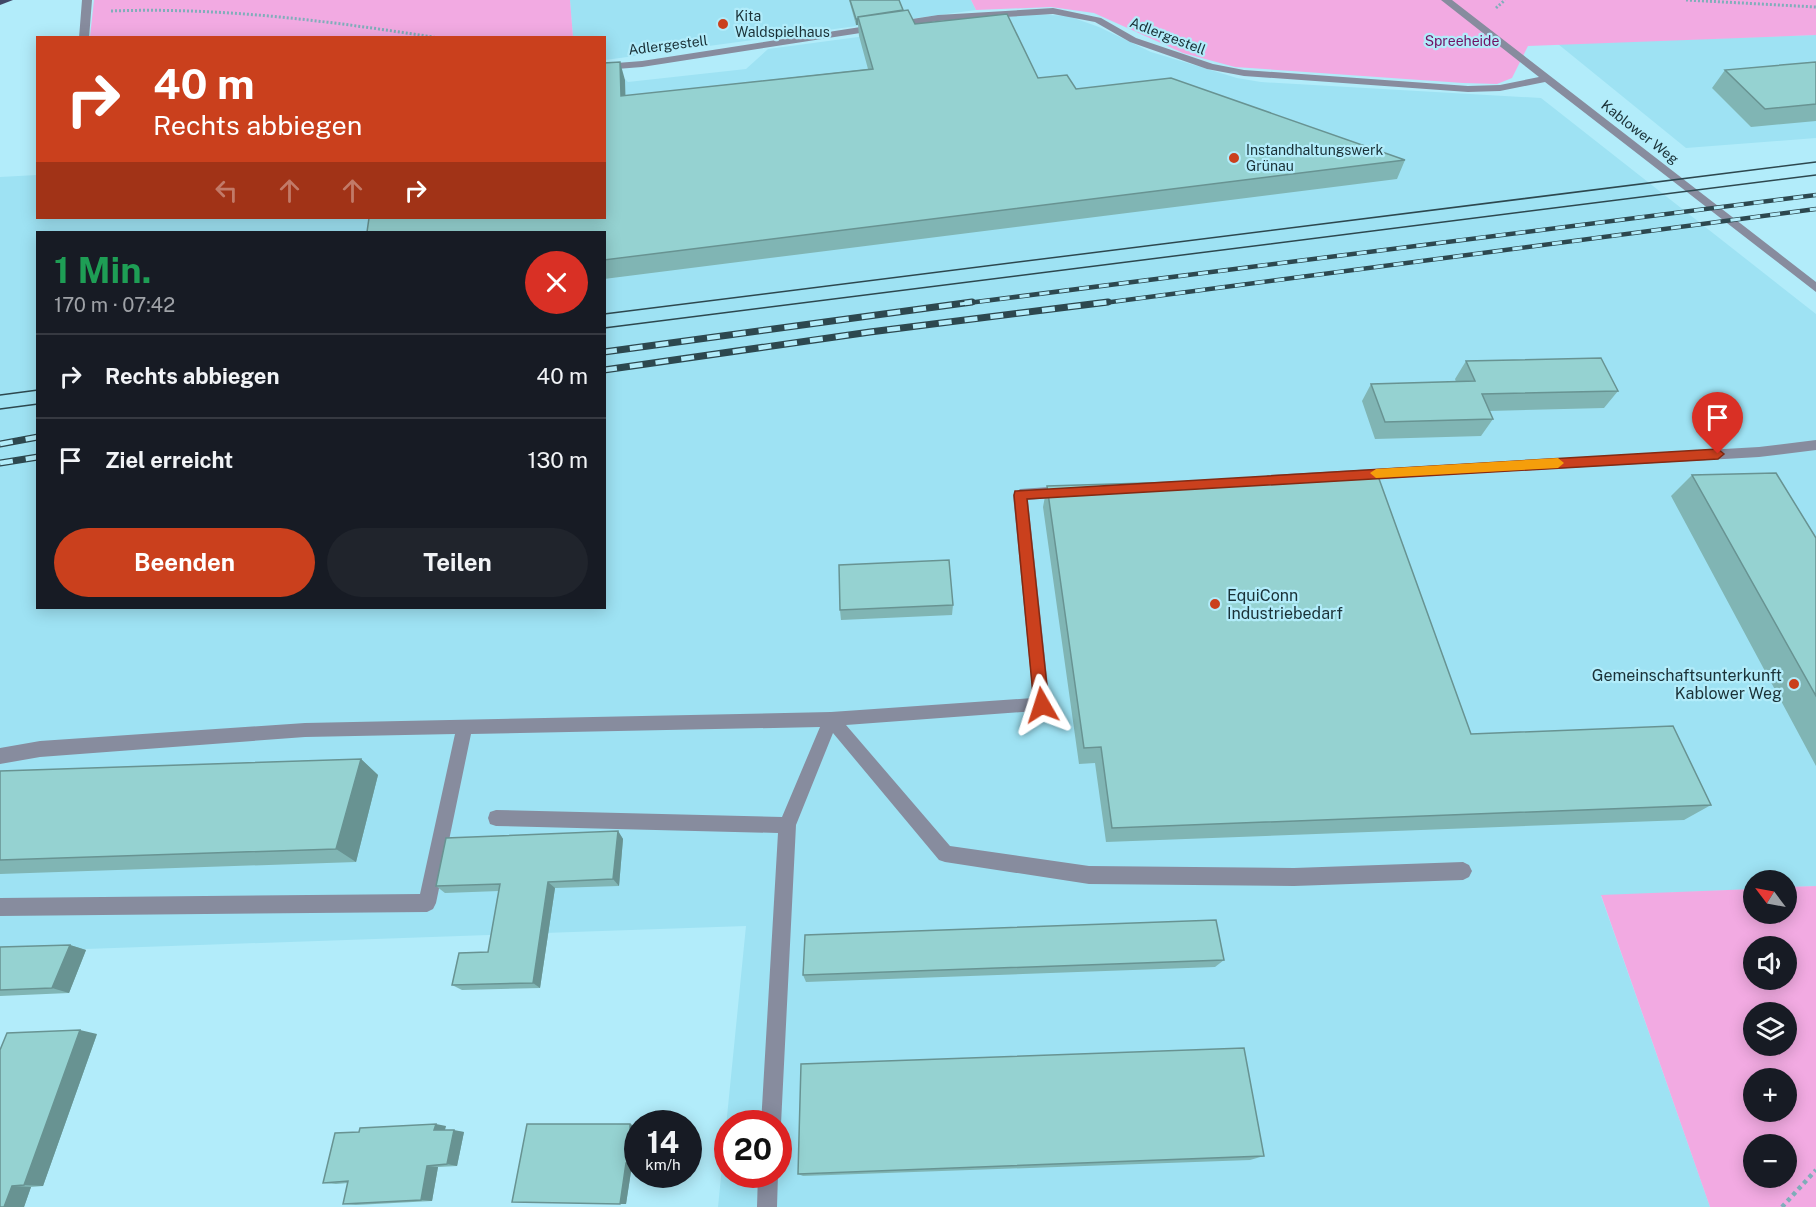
<!DOCTYPE html>
<html lang="de">
<head>
<meta charset="utf-8">
<style>
  :root { --surface:#171b24; --page:#20242c; --text:#f1f3f6; --muted:#9ea1a6; --line:#363941; --accent:#ca401d }
  body { margin:0; font-family:"Public Sans",sans-serif; background:var(--page); color:var(--text); height:100vh; display:flex; flex-direction:column; font-size:22px; white-space:nowrap }
  * { box-sizing:border-box; margin:0 }
  p { font-size:20px; color:var(--muted) }
  .icon { flex:none; width:33px; height:33px; fill:none; stroke:currentColor; stroke-width:2; stroke-linecap:round; stroke-linejoin:round }
  .map { position:relative; flex:1; overflow:hidden }
  .panel { position:absolute; left:36px; top:231px; width:570px; height:378px; display:flex; flex-direction:column; background:var(--surface); border-radius:0px; box-shadow:0 3px 15px #0003 }
  .panel>* { flex:none }
  .hud { position:absolute; left:36px; top:36px; width:570px; height:183px; border-radius:0px; box-shadow:0 3px 15px #0003; background:#ca401d; color:#fff; overflow:hidden }
  .needle { width:39px; rotate:302deg }
  .tools { position:absolute; left:1743px; top:870px; display:grid; gap:12px }
  .tools a { display:grid; place-items:center; width:54px; height:54px; border-radius:50%; background:var(--surface); box-shadow:0 3px 15px #0003; font-size:30px }
  .speed { position:absolute; left:624px; top:1110px; display:flex; gap:12px; font-size:30px; font-weight:700; text-align:center }
  .speed>* { display:grid; place-content:center; width:78px; height:78px; border-radius:50%; background:var(--surface); box-shadow:0 3px 15px #0003; line-height:1 }
  .speed small { font-size:15px; font-weight:400 }
  .speed .limit { border:9px solid #d22; background:#fff; color:#111 }
  .pin { position:absolute; display:grid; place-items:center; width:51px; height:51px; color:#fff; margin:-62px -26px; border-radius:50% 50% 50% 0; rotate:-45deg; box-shadow:0 0 6px #0007 }
  .pin .icon { rotate:45deg }
  .me { position:absolute; width:66px; margin:-33px; rotate:354deg; stroke-linejoin:round; filter:drop-shadow(0 0 4px #0008) }
  .turn { display:flex; align-items:center; gap:21px; height:126px; padding:0 18px; font-size:27px }
  .turn .icon { width:78px; height:78px; stroke-width:2.5 }
  .turn b { display:block; font-size:42px; line-height:51px }
  .lanes { display:flex; align-items:center; height:57px; padding:0 18px; background:#0003; justify-content:center; gap:30px; direction:ltr }
  .lanes .off { opacity:.35 }
  .round { display:grid; place-items:center; flex:none; width:63px; height:63px; border-radius:32px; background:var(--page) }
  .overview { display:flex; align-items:center; justify-content:space-between; height:102px; padding:0 18px }
  h1 { font-size:36px; font-weight:700; line-height:45px; color:#1e9e55 }
  .button { display:flex; gap:12px; margin-top:auto; padding:12px 18px }
  .button a { flex:1; height:69px; border-radius:36px; background:var(--accent); color:#fff; font-size:24px; font-weight:700; line-height:69px; text-align:center }
  .button a+a { background:var(--page); color:var(--text) }
  ul { padding:0; list-style:none }
  li { display:flex; align-items:center; gap:18px; height:84px; padding:0 18px; border-top:2px solid var(--line) }
  li div { flex:1 }
  li b { display:block; font-size:22px }
  li em { font-style:normal }
  .map>svg:first-child { display:block }
</style>
</head>
<body>
<div class="map">
<svg width="1816" height="1207" viewBox="0 0 1816 1207">
  <rect width="100%" height="100%" fill="#b2ecfa"/>
  <path fill="#9ee2f3" fill-rule="evenodd" d="M570,0H971L976,10L605,60L604,38L573,37Z
    M1031,14L1068,16L1099,27L1151,52L1237,78L1261,82L1541,98L1816,314V886L1787,887L1786,880H1754L1753,889L1601,896L1710,1207H718L746,926L0,952V177L37,175L38,218H604L605,81L625,79L628,82L746,69L768,49ZM38,232H604V608H38ZM728,1124H778V1174H728Z
    M1816,35V138L1686,148L1558,44Z"/>
  <path fill="#f2aae2" fill-rule="evenodd" d="M94,0H570L573,37H90Z
    M971,0H1816V35L1528,46L1512,78L1497,84L1463,83L1235,67L1183,53L1094,13L1051,7L976,10Z
    M1816,886V1207H1710L1601,895L1753,889L1754,914H1786L1787,887ZM1754,946H1786V980H1754ZM1754,1012H1786V1046H1754ZM1754,1078H1786V1112H1754ZM1754,1144H1786V1178H1754Z"/>
  <g fill="none" stroke-linecap="round" stroke-linejoin="round">
    <path stroke="#80aeba" stroke-width="3" stroke-dasharray="2 2" stroke-linecap="butt" d="M1686,0L1816,7
      M1496,8L1505,0
      M111,11C222,7 330,21 439,38"/>
    <path stroke="#80aeba" stroke-width="4.5" stroke-dasharray="4 4" stroke-linecap="butt" d="M1782,1207L1816,1170"/>
    <path fill="#878c9e" fill-rule="evenodd" d="M82,0H92L89,38H79Z
      M1441,0H1452L1816,282V292L1545,82L1500,91L1468,92L1244,76L1207,69L1130,42L1095,22L1053,14L938,21L642,67L604,70V64L642,61L938,15L1053,8L1101,18L1136,38L1213,64L1244,70L1468,86L1500,85L1539,77Z
      M1816,440V450L1759,457L1268,485L1261,480L1268,475L1759,447Z
      M1064,486L1071,492L1069,496L1028,500L1050,705L1048,710L846,725L950,846L1089,866L1294,868L1463,862L1469,865L1472,871L1469,877L1463,880L1294,886L1089,884L945,862L939,860L833,733L796,825L781,1124L778,1130V1124H761L778,833L496,826L490,824L488,818L490,812L496,810L782,817L820,727L471,734L436,903L433,909L427,912L0,916V898L420,894L455,734L305,737L40,757L0,764V748L40,741L305,723L831,712L1033,698L1013,495L1020,489Z
      M758,1174H778L777,1207H757Z"/>
    <path fill="#414766" fill-rule="evenodd" d="M0,0H13L0,5Z"/>
    <path stroke="#2d484f" stroke-width="1.5" d="M604,314L1816,162
      M604,328L1816,175
      M0,395L38,390
      M0,409L38,404"/>
    <defs>
      <path id="rail-far1" d="M960,304L1816,195
        M1096,304L1816,209"/>
      <path id="rail" d="M604,352L972,302
        M604,370L870,332L1108,302
        M0,444L38,437
        M0,463L38,457"/>
    </defs>
    <use href="#rail-far1" stroke="#2d484f" stroke-width="4.5"/>
    <use href="#rail" stroke="#2d484f" stroke-width="7"/>
    <use href="#rail-far1" stroke="#b2ecfa" stroke-width="3" stroke-dasharray="10" stroke-linecap="butt"/>
    <use href="#rail" stroke="#b2ecfa" stroke-width="4.5" stroke-dasharray="13" stroke-linecap="butt"/>
  </g>
  <path fill="#80b5b4" d="M849,0H899L903,10L915,24L1038,78L1076,89L1405,160L1397,179L604,279V218L625,80V96L868,69L859,36L858,25H856Z
    M1816,62V121L1751,127L1712,88L1725,70Z
    M1466,361L1618,391L1604,408L1489,411L1493,419L1481,436L1375,439L1362,401L1371,384L1456,382L1455,379Z
    M1692,475L1816,538V766L1671,496Z
    M1047,486L1471,734L1711,805L1684,820L1106,842L1095,763L1079,764L1043,507Z
    M953,605L952,615L841,620L840,610Z
    M361,759L378,775L356,862L0,874V771Z
    M618,831L623,839L619,886L555,888L540,988L462,990L452,985L488,952L499,891L445,893L436,886Z
    M70,945L86,950L69,993L0,996V947Z
    M1224,960L1215,967L806,982L803,975Z
    M97,1034L43,1186L31,1187L24,1207H0Z
    M446,1126L445,1130L464,1132L457,1166L438,1167L432,1201L356,1205L343,1204L348,1183L336,1184L323,1183Z
    M636,1126V1131H638V1165H632L626,1204L512,1202Z
    M1264,1156L1250,1160L803,1176L798,1174Z"/>
  <path fill="#689392" d="M856,19H858V25H856Z
    M620,62L625,80L626,115L621,96Z
    M361,759L378,775L356,862L336,849Z
    M618,831L623,839L619,886L613,879Z
    M548,882L555,888L540,988L533,983Z
    M70,945L86,950L69,993L52,988Z
    M80,1030L97,1034L43,1186L24,1185Z
    M436,1124L446,1126L444,1132L434,1130Z
    M630,1124L636,1126V1133L630,1131Z
    M454,1130L464,1132L457,1166L447,1164Z
    M626,1163L632,1165L626,1204H620Z
    M427,1166L438,1167L432,1201L421,1200Z
    M12,1186L31,1187L24,1207H4Z"/>
  <path fill="#95d2d1" stroke="#689392" stroke-width="1.5" d="M850,0H899L903,10L858,17V19H856Z
    M908,10L915,24L1007,14L1038,78L1067,75L1076,89L1171,78L1405,160L604,260V232H367L369,218H604V63L620,62L621,96L873,69L858,17Z
    M1816,62V104L1765,109L1725,70Z
    M1601,358L1618,391L1482,394L1493,419L1385,422L1371,384L1475,381L1466,361Z
    M1776,473L1816,538V696L1692,475Z
    M1378,476L1471,734L1673,726L1711,805L1112,828L1101,747L1084,748L1047,486Z
    M949,560L953,605L840,610L839,565Z
    M361,759L336,849L0,860V771Z
    M618,831L613,879L548,882L533,983L452,985L459,953L488,952L500,884L436,886L446,838Z
    M1216,920L1224,960L803,975L805,935Z
    M70,945L52,988L0,990V947Z
    M80,1030L24,1185L12,1186L4,1207H0V1050L7,1033Z
    M1244,1048L1264,1156L798,1174L801,1064Z
    M436,1124L434,1130H454L447,1164L427,1166L421,1200L343,1204L348,1181L323,1183L335,1133L359,1132L360,1128Z
    M527,1124H630V1131H638V1163H626L620,1204L512,1202Z"/>
  <path fill="#ca401d" stroke="#832a13" stroke-width="1.5" d="M1718,449L1724,454L1718,459L1027,499L1049,705L1042,711L1034,705L1014,495L1015,491Z"/>
  <path fill="#f59e0b" d="M1558,458L1564,463L1558,468L1376,478L1370,473L1376,469Z"/>
  <g fill="#ca401d" stroke="#b2ecfa" stroke-width="2">
    <circle cx="723" cy="24" r="6"/>
    <circle cx="1234" cy="158" r="6"/>
    <circle cx="1215" cy="604" r="6"/>
    <circle cx="1794" cy="684" r="6"/>
  </g>
  <g text-anchor="middle" dominant-baseline="central" stroke-width="4.5" stroke-linejoin="round" paint-order="stroke">
    <g font-size="14" fill="#1a3137" stroke="#b2ecfa" text-anchor="start">
      <text x="735" y="16">Kita<tspan x="735" dy="16">Waldspielhaus</tspan></text>
      <text x="1246" y="150">Instandhaltungswerk<tspan x="1246" dy="16">Grünau</tspan></text>
    </g>
    <g font-size="14" fill="#1a3137" stroke="#b2ecfa">
      <text transform="translate(1168 36) rotate(21)">Adlergestell</text>
      <text transform="translate(668 45) rotate(-7)">Adlergestell</text>
      <text transform="translate(1640 132) rotate(38)">Kablower Weg</text>
    </g>
    <g font-size="14" fill="#701163" stroke="#b2ecfa">
      <text x="1462" y="41">Spreeheide</text>
    </g>
    <g font-size="16" fill="#1a3137" stroke="#b2ecfa" text-anchor="start">
      <text x="1227" y="595">EquiConn<tspan x="1227" dy="18">Industriebedarf</tspan></text>
      <text x="1782" y="675" text-anchor="end">Gemeinschaftsunterkunft<tspan x="1782" dy="18">Kablower Weg</tspan></text>
    </g>
  </g>
</svg>
<div class="tools">
<a><svg class="needle" viewBox="-14 -14 28 28"><path d="M0-13l5 13h-10z" fill="#e53935"/><path d="M0 13l5-13h-10z" fill="#9ea1a6"/></svg></a>
<a><svg class="icon" aria-label="sound" viewBox="0 0 24 24"><path d="M4 9h4l5-4v14l-5-4H4zM17 9q2 3 0 6"/></svg></a>
<a><svg class="icon" aria-label="layers" viewBox="0 0 24 24"><path d="M12 4l9 5-9 5-9-5zM3 14l9 5 9-5"/></svg></a>
<a>+</a>
<a>−</a>
</div>
<div class="speed"><div>14<small>km/h</small></div><div class="limit">20</div></div>
<div class="pin" style="left:1718px;top:454px;background:#d93025"><svg class="icon" aria-label="arrive" viewBox="0 0 24 24"><path d="M6 21V4h12l-3 4 3 4H6"/></svg></div>
<svg class="me" style="left:1042px;top:705px" viewBox="-20 -20 40 40"><path d="M0-17L14 15 0 8-14 15z" fill="#ca401d" stroke="#fff" stroke-width="4"/></svg>
<div class="hud">
<div class="turn"><svg class="icon" aria-label="right" viewBox="0 0 24 24"><path d="M7 20v-9h11M14 6l5 5-5 5"/></svg><div><b>40 m</b>Rechts abbiegen</div></div>
<div class="lanes"><svg class="icon off" aria-label="left" viewBox="0 0 24 24"><path d="M17 20v-9H6M10 6l-5 5 5 5"/></svg><svg class="icon off" aria-label="ahead" viewBox="0 0 24 24"><path d="M12 20V5M6 11l6-6 6 6"/></svg><svg class="icon off" aria-label="ahead" viewBox="0 0 24 24"><path d="M12 20V5M6 11l6-6 6 6"/></svg><svg class="icon" aria-label="right" viewBox="0 0 24 24"><path d="M7 20v-9h11M14 6l5 5-5 5"/></svg></div>
</div>
<section class="panel">
<div class="overview"><div><h1>1 Min.</h1><p>170 m · 07:42</p></div><a class="round" style="background:#d93025;color:#fff"><svg class="icon" aria-label="close" viewBox="0 0 24 24"><path d="M6 6l12 12M18 6L6 18"/></svg></a></div>
<ul>
<li><svg class="icon" aria-label="right" viewBox="0 0 24 24"><path d="M7 20v-9h11M14 6l5 5-5 5"/></svg><div><b>Rechts abbiegen</b></div><em>40 m</em></li>
<li><svg class="icon" aria-label="arrive" viewBox="0 0 24 24"><path d="M6 21V4h12l-3 4 3 4H6"/></svg><div><b>Ziel erreicht</b></div><em>130 m</em></li>
</ul>
<div class="button"><a>Beenden</a><a>Teilen</a></div>
</section>
</div>
</body>
</html>
